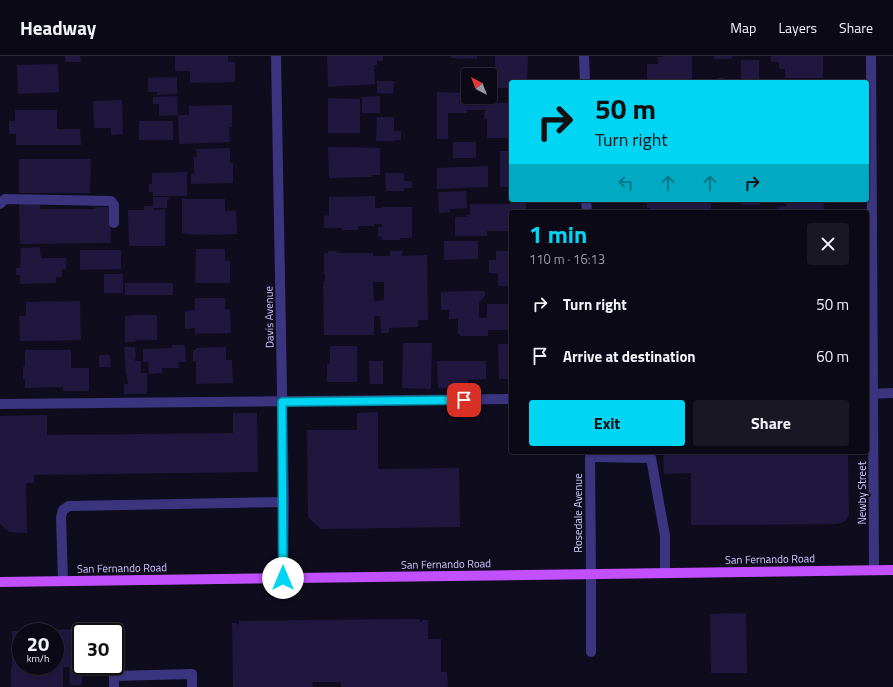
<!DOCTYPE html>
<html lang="en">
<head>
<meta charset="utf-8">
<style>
  :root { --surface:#0b0916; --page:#191723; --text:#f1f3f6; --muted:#9a9aa1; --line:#2b2a35; --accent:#00d5f4 }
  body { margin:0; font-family:"Titillium Web",sans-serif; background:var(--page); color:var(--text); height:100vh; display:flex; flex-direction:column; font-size:15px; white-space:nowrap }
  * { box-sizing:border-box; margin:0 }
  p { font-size:13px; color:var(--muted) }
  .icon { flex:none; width:22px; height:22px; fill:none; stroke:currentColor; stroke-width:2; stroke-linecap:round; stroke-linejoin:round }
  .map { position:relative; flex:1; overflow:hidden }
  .drawer { position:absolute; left:509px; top:154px; width:360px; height:244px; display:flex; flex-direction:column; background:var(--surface); border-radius:4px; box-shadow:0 1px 3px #0004,0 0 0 1px var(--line) }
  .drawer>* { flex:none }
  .top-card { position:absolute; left:509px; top:24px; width:360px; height:122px; border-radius:4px; box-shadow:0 1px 3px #0004,0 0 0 1px var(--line); background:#00d5f4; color:#111; overflow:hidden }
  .needle { width:26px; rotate:318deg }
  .fabs { position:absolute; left:461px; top:12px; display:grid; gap:8px }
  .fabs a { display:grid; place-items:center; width:36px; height:36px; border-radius:4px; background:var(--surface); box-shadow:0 1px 3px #0004,0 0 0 1px var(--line); font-size:20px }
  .speed { position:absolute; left:12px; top:567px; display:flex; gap:8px; font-size:20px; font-weight:700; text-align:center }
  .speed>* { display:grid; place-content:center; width:52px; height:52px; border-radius:50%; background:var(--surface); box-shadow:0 1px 3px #0004,0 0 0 1px var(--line); line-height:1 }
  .speed small { font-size:10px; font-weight:400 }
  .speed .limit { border:2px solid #111; border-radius:6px; background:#fff; color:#111 }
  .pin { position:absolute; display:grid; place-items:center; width:34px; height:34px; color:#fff; margin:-17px; border-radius:8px; box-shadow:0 2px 6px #0006 }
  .me { position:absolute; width:44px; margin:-22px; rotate:0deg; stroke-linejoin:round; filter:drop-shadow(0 0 3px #0008) }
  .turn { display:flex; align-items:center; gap:14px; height:84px; padding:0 20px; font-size:18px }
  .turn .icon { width:52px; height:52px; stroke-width:2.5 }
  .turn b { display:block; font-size:28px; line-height:34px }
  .lanes { display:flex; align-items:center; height:38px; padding:0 20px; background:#0003; justify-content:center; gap:20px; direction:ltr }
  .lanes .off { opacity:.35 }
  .round { display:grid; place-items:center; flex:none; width:42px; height:42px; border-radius:4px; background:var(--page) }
  .headline { display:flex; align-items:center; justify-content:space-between; height:68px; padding:0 20px }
  h1 { font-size:24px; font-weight:700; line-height:30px; color:var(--accent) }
  .button { display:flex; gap:8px; margin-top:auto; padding:8px 20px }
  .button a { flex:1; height:46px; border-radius:4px; background:var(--accent); color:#111; font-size:16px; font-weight:700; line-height:46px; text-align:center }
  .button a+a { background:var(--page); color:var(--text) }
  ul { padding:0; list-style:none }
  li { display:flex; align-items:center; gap:12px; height:52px; padding:0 20px }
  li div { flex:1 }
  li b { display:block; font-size:15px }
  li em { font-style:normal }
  header { display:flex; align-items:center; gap:24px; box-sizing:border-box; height:56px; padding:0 20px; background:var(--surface); border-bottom:1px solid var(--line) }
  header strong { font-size:19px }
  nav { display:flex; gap:22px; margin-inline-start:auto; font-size:14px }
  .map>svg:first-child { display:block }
</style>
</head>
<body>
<header>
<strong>Headway</strong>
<nav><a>Map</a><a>Layers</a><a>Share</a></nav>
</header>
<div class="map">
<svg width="893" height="631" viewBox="0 0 893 631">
  <rect width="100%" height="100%" fill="#0f0c1e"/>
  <path fill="#20173f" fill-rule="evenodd" d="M65,0H80L81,6H65Z
    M175,0H228V6H235V26L190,27V15H175Z
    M327,0H383V5H377V9H374L375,28L328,31Z
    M451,0H477V3L451,2Z
    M495,0H528L527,26H511V32H495Z
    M663,0H692V26H647V8H658V1H663Z
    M714,0H732V3H714Z
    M771,0H823V22H785V13H779V6H771Z
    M741,4H759V26H741Z
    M58,8L59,36L18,38L17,9Z
    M177,21V38L157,39V36H148V22Z
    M717,22H725V26H717Z
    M377,25H394L393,38L377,37Z
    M437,36L468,37V41H487V47H511V82H487V63H484L485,54H467V57H448V83H437Z
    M177,40L178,59L159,60V48H153V41Z
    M380,40V57H362V41Z
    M328,42L360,43V77H328Z
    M122,44L123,78L111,79V72H94L93,45Z
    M232,49V71H229L230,86L179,88L178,59H189V50Z
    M15,54H57V73H80L81,89H16V78H9V65H15Z
    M377,61H394V75H401V84H395V85H376Z
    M139,65H173V84H139Z
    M453,86H476V102H453Z
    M328,91L380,92V119H372V121L329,122Z
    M230,92V107H233V127L191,128V118L194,117V101H197L196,93Z
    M500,95H511V131H500Z
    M19,103H91L90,137H19Z
    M488,110V131L437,133V112Z
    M187,116V140H153V136H149V128H152V117Z
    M385,117H404V125H412V132H404V135H386Z
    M466,135L467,152L450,153V156L439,157L438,136Z
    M375,140V152H382V151H412V182H400V184H382V181L378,180V171H382V168H374L375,170H358V174H342V172H324V159L329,160V141Z
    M153,141H168L169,144H167V152H153V154L165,153V190H129L128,154H144V150H153Z
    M182,143H225V155L236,154L237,178L196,179L182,177Z
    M647,144H711V156H650V152H647Z
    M742,144H760V149H742Z
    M786,144H823L824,156H769V155H777V151L786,150Z
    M510,145H526V155L511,156V181H508V175H487V180H455V161H467V159H470V148H510Z
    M19,147H40V153H95V151H110L111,187L20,188Z
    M444,185H478V203L444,204Z
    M40,191L41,202H66V213H62V221H56V227L20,228V219H16V212H20L21,192Z
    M196,193H225V204L230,205V227H195Z
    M80,194H121V213L80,214Z
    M328,195H337L336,197H373V200H390V195H402V200L427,199L428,264H418V271L389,272V277H381L380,260H374V279H324L323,226H325V218H324V197H328ZM373,226H384V244L374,245Z
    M496,195H511V230H498V217H489V204H496Z
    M104,218H123V237H104Z
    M125,227H173V239H125Z
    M467,235H485V240L479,247V262H487V248H511V280H509V274H488V280H460V279L458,278V263H449V254H441V236Z
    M195,242H225V254L230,253L231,277L195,278V272L185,273V255L195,254Z
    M80,245L81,284L20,285L19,260H26V246Z
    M134,259H157V284H136L135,286H125V260Z
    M403,287H432L431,333L402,332Z
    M498,288H511V323H499Z
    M172,289H185L186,306H178L179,312H162V317L149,318L148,306H143V293L172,292Z
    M330,290H357V326H327V308H330Z
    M124,291H135L136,301H135V305H141V317H147V338H124V328H128L127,319H126Z
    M226,291V304H232L233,327L196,328V305H193V294H196V292Z
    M25,294H71V312H89V335H63V331L25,332V323H23V311H25Z
    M99,299H110L111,311H99Z
    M369,305H383V328H370Z
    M437,305H486V323L468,324V332H438Z
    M378,356V413L459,412L460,471L321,473L308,461L307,374H357V357Z
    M233,357H257L258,416L34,419V427H26L27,477L9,476L0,468V360L47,359V379L233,377Z
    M663,396H848L849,459L844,466L837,468L691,469V417L664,418Z
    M746,557L747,617H711L710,558Z
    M420,563V566H422V564H428V583H441V616H447L448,631H341V626H312L313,631H233L232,567H237V569L239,568V565Z
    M81,573L82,629H70L69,611H63V631H11V612H12V575ZM21,576H55V610H21Z"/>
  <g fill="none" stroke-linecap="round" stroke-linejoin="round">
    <path stroke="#3a357e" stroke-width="10" d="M0,148L5,143L111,145L114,149V167
      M867,338L893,337
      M0,348L511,343
      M590,401L651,402L665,480V517
      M591,518V596
      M63,525L61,461L63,454L69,450L284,446
      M114,631V620L192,618V631"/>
    <path stroke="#3a357e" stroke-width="10" d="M276,0L284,446L283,522
      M584,0L585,26
      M871,0L874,514
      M586,144L587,156
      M590,396L591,518"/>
    <path stroke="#c250ff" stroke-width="10" d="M0,526L893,514"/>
  </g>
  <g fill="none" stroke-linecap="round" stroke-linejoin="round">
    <defs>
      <path id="route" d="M283,522L282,346L464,344"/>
    </defs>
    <use href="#route" stroke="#008a9f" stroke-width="10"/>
    <use href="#route" stroke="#00d5f4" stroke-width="7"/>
  </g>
  <g text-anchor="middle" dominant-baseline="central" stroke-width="3.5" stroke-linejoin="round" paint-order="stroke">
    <g font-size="11" fill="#d0c9ff" stroke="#0f0c1e">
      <text transform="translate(269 261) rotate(-91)">Davis Avenue</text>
      <text transform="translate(862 437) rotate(-90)">Newby Street</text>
      <text transform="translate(578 457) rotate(-90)">Rosedale Avenue</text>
      <text transform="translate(770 503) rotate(-1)">San Fernando Road</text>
      <text transform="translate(446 508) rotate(-1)">San Fernando Road</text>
      <text transform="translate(122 512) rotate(-1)">San Fernando Road</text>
    </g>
  </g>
</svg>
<div class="fabs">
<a><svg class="needle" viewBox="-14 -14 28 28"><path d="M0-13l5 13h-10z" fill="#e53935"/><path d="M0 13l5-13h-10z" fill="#9a9aa1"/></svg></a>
</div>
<div class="speed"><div>20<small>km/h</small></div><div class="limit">30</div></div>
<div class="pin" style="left:464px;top:344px;background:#d93025"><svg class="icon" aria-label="arrive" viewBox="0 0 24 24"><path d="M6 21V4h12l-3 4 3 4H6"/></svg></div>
<svg class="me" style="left:283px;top:522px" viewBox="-20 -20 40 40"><circle r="19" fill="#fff"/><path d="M0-13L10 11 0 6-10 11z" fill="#00d5f4"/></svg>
<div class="top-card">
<div class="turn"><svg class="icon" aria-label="right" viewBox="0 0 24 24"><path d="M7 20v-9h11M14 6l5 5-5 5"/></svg><div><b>50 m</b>Turn right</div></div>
<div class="lanes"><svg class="icon off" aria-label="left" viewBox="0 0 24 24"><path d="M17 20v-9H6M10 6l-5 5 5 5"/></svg><svg class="icon off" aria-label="ahead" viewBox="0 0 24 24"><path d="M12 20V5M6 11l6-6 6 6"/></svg><svg class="icon off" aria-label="ahead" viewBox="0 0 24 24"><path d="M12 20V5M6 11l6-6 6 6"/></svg><svg class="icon" aria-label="right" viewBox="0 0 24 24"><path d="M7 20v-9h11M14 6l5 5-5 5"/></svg></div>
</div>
<section class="drawer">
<div class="headline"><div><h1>1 min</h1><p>110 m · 16:13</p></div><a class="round"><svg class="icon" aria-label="close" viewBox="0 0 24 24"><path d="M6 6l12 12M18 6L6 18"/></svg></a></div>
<ul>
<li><svg class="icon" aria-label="right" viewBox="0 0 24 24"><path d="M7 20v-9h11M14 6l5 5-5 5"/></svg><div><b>Turn right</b></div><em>50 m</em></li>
<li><svg class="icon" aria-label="arrive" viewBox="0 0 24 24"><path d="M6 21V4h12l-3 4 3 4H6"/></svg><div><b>Arrive at destination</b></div><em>60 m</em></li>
</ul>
<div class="button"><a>Exit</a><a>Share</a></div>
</section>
</div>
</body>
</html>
